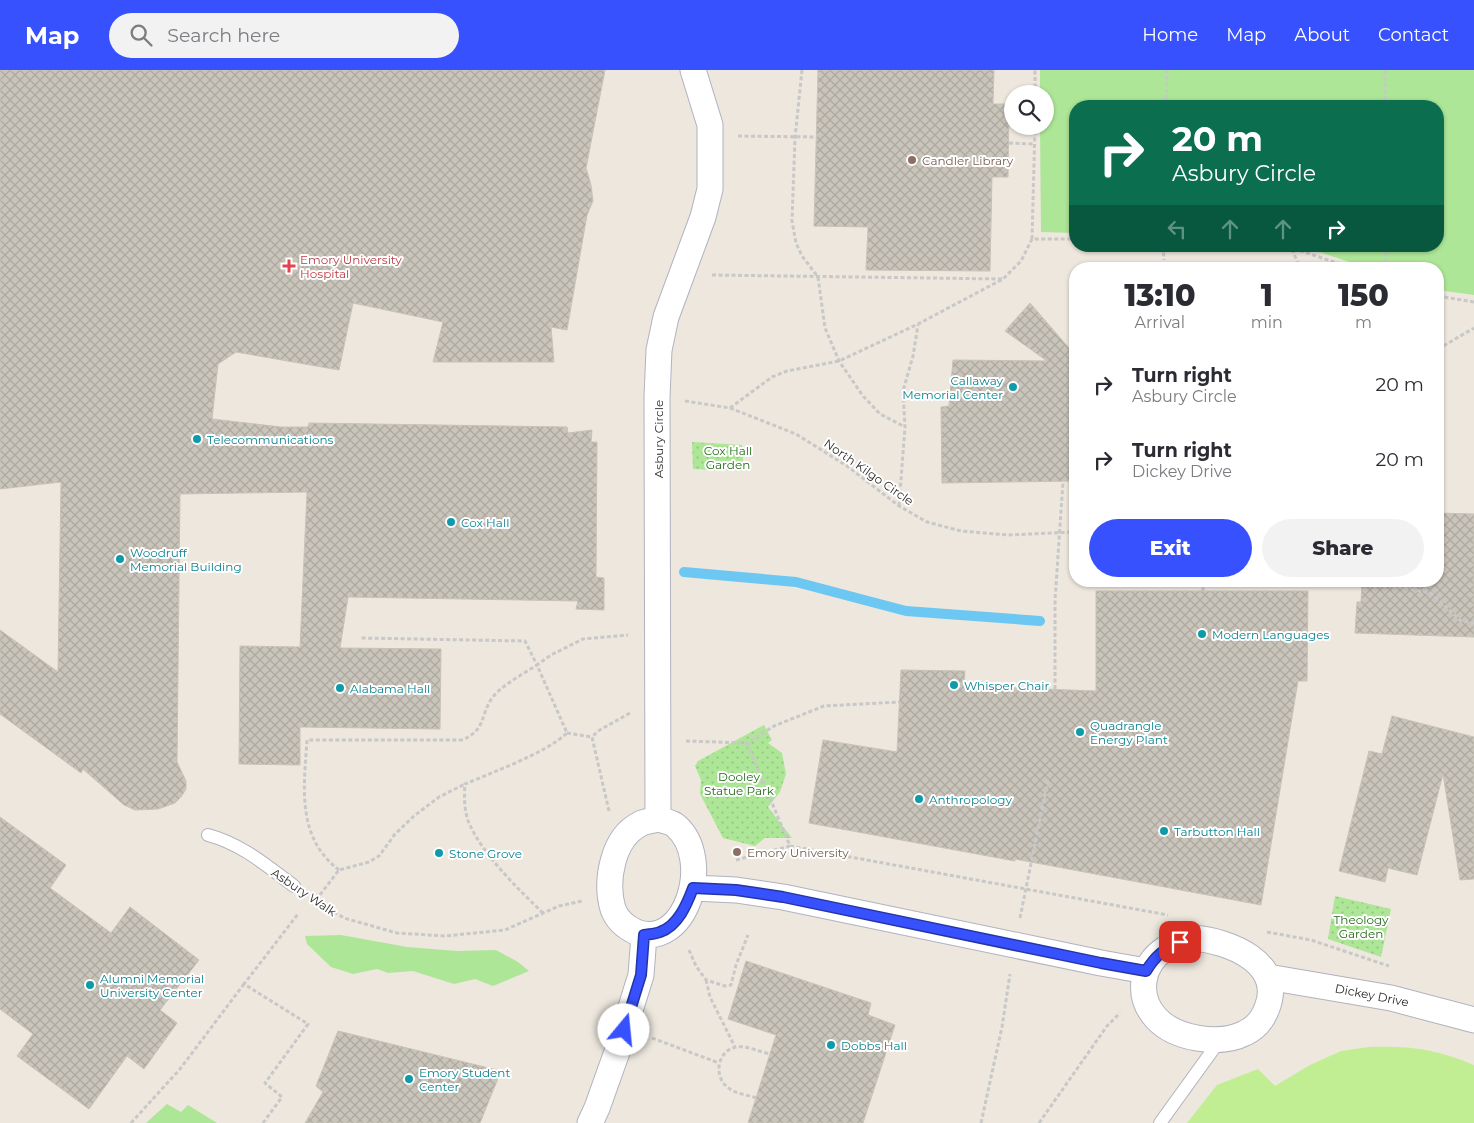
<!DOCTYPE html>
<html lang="en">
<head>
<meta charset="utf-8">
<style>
  :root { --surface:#fff; --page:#f2f2f3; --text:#2b2b33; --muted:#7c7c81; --accent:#3851ff }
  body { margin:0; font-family:Montserrat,sans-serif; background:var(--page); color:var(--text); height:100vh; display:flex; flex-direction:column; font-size:19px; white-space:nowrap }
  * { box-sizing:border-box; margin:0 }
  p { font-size:16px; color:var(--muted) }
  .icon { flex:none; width:28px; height:28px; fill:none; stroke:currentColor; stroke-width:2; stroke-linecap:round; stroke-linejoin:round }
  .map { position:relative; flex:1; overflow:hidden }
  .drawer { position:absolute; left:1069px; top:192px; width:375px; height:325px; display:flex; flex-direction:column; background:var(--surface); border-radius:20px; box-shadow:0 1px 4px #0004 }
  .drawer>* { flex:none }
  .hud { position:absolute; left:1069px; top:30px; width:375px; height:152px; border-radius:20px; box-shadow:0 1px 4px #0004; background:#0b6e4f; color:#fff; overflow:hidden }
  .fabs { position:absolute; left:1004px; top:15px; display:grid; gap:10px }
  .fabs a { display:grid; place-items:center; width:50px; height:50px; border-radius:50%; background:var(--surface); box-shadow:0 1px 4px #0004; font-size:25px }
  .pin { position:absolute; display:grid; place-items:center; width:42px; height:42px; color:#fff; margin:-21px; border-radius:10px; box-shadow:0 2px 8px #0006 }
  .me { position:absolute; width:55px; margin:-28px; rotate:17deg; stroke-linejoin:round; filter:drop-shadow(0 0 4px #0008) }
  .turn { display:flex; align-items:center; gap:18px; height:105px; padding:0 20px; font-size:22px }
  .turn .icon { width:65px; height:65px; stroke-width:2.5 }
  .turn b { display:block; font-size:35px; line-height:42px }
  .lanes { display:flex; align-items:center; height:48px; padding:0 20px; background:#0003; justify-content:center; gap:25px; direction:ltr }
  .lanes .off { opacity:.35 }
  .eta { display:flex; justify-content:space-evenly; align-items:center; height:85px; text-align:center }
  .eta b { font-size:30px; font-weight:800; line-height:35px }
  .primary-button { display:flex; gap:10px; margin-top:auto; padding:10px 20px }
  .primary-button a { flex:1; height:58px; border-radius:30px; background:var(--accent); color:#fff; font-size:20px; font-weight:800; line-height:58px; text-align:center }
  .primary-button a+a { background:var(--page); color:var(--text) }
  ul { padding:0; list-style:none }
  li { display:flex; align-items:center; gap:15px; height:75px; padding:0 20px }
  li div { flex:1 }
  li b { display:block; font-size:19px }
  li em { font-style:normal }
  header { display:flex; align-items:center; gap:30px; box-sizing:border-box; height:70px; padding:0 25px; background:var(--accent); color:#fff }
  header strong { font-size:24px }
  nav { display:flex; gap:28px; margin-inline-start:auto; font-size:18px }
  .search { width:350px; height:45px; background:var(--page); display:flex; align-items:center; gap:12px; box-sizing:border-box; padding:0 18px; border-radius:28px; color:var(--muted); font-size:19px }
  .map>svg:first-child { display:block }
</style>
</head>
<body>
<header>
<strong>Map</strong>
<div class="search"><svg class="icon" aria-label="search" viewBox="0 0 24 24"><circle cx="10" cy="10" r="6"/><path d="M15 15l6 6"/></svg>Search here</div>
<nav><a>Home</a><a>Map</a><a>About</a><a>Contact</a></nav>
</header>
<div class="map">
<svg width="1474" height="1053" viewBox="0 0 1474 1053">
  <defs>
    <pattern id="park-dots" width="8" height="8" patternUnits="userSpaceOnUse" patternTransform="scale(1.25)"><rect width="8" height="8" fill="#ade697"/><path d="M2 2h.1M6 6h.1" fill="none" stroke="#95c582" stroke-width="1.8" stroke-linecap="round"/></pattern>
    <pattern id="building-cross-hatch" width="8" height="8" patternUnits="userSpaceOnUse" patternTransform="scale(1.25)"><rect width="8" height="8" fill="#c9c5bb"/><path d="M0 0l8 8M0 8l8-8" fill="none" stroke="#ada9a1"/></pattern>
  </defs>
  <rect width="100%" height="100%" fill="#ede7dd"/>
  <path fill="#ade697" d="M1040,0H1474V225L1438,220V199H1371L1301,176H1438V36H1075V163L1041,162L1040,56H1045V24H1040Z
    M341,865L407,877L457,881L496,880L518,892L529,901L493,916L475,909L454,914L413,901L388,903L377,899L353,904L331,897L307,874L305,866Z
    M167,1034L181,1042L188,1035L217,1053H146Z"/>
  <path fill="url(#park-dots)" d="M692,372L742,375L744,401L693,399Z
    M764,655L772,670L768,673L782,683L786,704L780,722L768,737L792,768H765L755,776L723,768L700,724L701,710L695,696L698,691Z
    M1335,826L1391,839L1381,887L1328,869Z"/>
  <path fill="#c1ee93" d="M1369,977C1410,976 1436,979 1474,995V1053H1187L1217,1015L1258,999L1275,1016L1310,995L1341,981Z"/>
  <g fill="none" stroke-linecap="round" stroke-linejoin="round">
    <path stroke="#6cc7f3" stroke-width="10" d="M684,502L796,512L906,541L1040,551"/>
  </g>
  <path fill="url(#building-cross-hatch)" stroke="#c9c3b6" d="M0,0H605L586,98L591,115L593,131L587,145L567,260L551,257L554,292H433L443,252L353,233L339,300L236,282L218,294L212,349L281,357H308L309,353L567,357L568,363L592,360L591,372H597L596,507L604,508V540L576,539L578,531L348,527L340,578L441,579L440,659L300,657V695L239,694L240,576L300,577L307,422L180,424L177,692L186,711V719L181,727L175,733L158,739L135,740L124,735L83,699L81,703L0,644V560L58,602L61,412L0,419Z
    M818,0H994L993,34H1009L1008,107H992L990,201L866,200L868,157L814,156Z
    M1030,233L1075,285V411L942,413L941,337L949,336L953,290L1047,291L1005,261Z
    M1438,443L1474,444V567L1355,563L1357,532H1361L1362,511H1438Z
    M1096,521H1308L1307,611H1298L1261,835L1015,789V791L809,753L823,670L897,682L901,600L965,601L964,616L1096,621Z
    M1392,646L1474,667V809L1460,810L1443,704L1417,805L1388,798L1385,812L1339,801L1369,681L1382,684Z
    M0,747L66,795L50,818L111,863L130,837L199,890L160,940L177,953L144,999L127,986L89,1039L17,986L33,964L0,939Z
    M746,891L871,933L868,945L895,955L863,1053H748L776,965L728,949Z
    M338,961L501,1001L480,1053H305L323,1022L316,1016Z"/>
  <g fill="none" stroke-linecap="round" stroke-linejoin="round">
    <defs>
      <path id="lane" d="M208,765C242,774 267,796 294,816
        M1160,1053L1220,970"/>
      <path id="street" d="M658,749L657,327L659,280L666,247L703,147L710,119V55L693,0
        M658,749C664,751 672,752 676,756C714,789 686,881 636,862C625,857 617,850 613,839C605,812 612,768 640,754C645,751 653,751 658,749Z
        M693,818L736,820L783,827L1101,893L1146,901
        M1194,868C1229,871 1285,893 1267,938C1263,949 1256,958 1245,963C1220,976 1175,969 1156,948C1136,926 1141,894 1165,879C1174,873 1184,871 1194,868Z
        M1268,907L1391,928L1474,950
        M590,1053L597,1038L618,979L641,905L644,865"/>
    </defs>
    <use href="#lane" stroke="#b1b2bf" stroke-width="14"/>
    <use href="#street" stroke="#b1b2bf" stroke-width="27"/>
    <path stroke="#c8c8c8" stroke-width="3" stroke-dasharray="4 2.5" stroke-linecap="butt" d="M802,0L795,68L792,151L796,173L802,186L818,207L825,258L839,291L863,326L880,344L905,357
      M1385,0V36
      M1035,24V0
      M1166,36L1167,0
      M738,66L817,67
      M1009,73L1035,74
      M1032,169L1035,56
      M1163,176L1164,190
      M1281,176L1292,178L1355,199
      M1386,176V199
      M1292,179L1300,199
      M712,205L1003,209
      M1438,226L1474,232
      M1438,279L1474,258
      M685,331L730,338L796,364L847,396L899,436L927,452L961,461L1008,465L1075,462
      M730,338L772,307L787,301L839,291L918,254L1003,209L1021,191L1032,169H1075
      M899,436L905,357L903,321L913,286L918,255
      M1203,511V521
      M1366,511L1431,523L1461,551L1474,553
      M1055,619V530L1063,412
      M567,663L592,667
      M686,671L747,673L774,656L824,636L899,632
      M609,741L592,667L598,661L630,643
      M790,776L1168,845
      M736,790L790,776L747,673
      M339,800C296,767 304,717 307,670H462C486,660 480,646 492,628C502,615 523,604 537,595L525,571L361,568
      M312,828L344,848L397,863L445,866L505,860L559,836L582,831
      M316,830L339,800L369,792L379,786L395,764L414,746L439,727L465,714
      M543,843C518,819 483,785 469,753C464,741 464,726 465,714C493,702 546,683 567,663L537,595L551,585L583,569L628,565
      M1020,848L1048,709
      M1267,862L1311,870L1389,896
      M689,880L696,896L706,910L725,916L731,915L736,895L748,865
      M706,910L710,927L735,977
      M652,968L719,993
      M756,1028C748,1025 737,1024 730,1019C713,1009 716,981 736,977C746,975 760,982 770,984
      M131,1053L180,999L244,914
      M263,1053L282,1027L265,1013L308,954L244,914L298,844
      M981,1053L1002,957L1010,904
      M1039,1053L1107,956L1120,943"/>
    <use href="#lane" stroke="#fff" stroke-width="12"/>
    <use href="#street" stroke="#fff" stroke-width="25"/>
  </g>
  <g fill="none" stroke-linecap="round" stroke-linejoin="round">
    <defs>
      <path id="route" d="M624,960L641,905L644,865C650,864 655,864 660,862C678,856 687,834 693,818L736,820L783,827L1101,893L1146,901C1156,885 1163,880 1180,872"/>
    </defs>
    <use href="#route" stroke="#2435a6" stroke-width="12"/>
    <use href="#route" stroke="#3851ff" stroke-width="9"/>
  </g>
  <g fill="#8d6e63" stroke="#fff" stroke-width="2">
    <circle cx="912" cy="90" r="5"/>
    <circle cx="737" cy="782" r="5"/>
  </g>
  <path fill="#e0444e" stroke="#fff" stroke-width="2" d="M286.5 188.5h5v5h5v5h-5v5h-5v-5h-5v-5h5z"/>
  <g fill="#0f9aa8" stroke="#fff" stroke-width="2">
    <circle cx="1013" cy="317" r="5"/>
    <circle cx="197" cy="369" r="5"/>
    <circle cx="451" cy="452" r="5"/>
    <circle cx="120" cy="489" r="5"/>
    <circle cx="1202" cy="564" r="5"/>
    <circle cx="954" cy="615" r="5"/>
    <circle cx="340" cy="618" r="5"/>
    <circle cx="1080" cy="662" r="5"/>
    <circle cx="919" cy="729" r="5"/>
    <circle cx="1164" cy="761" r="5"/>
    <circle cx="439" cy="783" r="5"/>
    <circle cx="90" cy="915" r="5"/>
    <circle cx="831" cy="975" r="5"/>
    <circle cx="409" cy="1009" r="5"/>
  </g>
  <g text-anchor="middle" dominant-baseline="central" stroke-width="4" stroke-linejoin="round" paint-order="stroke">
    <g font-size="12" fill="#785e54" stroke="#fff" text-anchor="start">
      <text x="922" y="90">Candler Library</text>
      <text x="747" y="782">Emory University</text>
    </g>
    <g font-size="12" fill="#be3a42" stroke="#fff" text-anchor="start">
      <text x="300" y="189">Emory University<tspan x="300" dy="14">Hospital</tspan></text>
    </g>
    <g font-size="12" fill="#0d838f" stroke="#fff" text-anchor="start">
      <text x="1003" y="310" text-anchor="end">Callaway<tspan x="1003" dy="14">Memorial Center</tspan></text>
      <text x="207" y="369">Telecommunications</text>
      <text x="461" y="452">Cox Hall</text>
      <text x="130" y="482">Woodruff<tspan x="130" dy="14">Memorial Building</tspan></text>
      <text x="1212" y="564">Modern Languages</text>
      <text x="964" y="615">Whisper Chair</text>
      <text x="350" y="618">Alabama Hall</text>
      <text x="1090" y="655">Quadrangle<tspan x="1090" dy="14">Energy Plant</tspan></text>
      <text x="929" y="729">Anthropology</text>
      <text x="1174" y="761">Tarbutton Hall</text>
      <text x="449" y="783">Stone Grove</text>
      <text x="100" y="908">Alumni Memorial<tspan x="100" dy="14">University Center</tspan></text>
      <text x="841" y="975">Dobbs Hall</text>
      <text x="419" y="1002">Emory Student<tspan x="419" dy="14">Center</tspan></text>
    </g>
    <g font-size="12" fill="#2b2b2b" stroke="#fff">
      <text transform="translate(658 369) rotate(-90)">Asbury Circle</text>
      <text transform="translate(869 402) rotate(35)">North Kilgo Circle</text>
      <text transform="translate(304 822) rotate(34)">Asbury Walk</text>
      <text transform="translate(1372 925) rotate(11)">Dickey Drive</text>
    </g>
    <g font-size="12" fill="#246c18" stroke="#fff">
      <text x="728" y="380">Cox Hall<tspan x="728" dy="14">Garden</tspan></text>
      <text x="739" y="706">Dooley<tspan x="739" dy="14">Statue Park</tspan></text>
      <text x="1361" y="849">Theology<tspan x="1361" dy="14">Garden</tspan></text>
    </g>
  </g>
</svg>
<div class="fabs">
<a><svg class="icon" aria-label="search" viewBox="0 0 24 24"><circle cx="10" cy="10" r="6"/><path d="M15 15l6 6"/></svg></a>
</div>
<div class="pin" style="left:1180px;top:872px;background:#d93025"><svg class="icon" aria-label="arrive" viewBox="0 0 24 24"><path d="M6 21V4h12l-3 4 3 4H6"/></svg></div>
<svg class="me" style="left:624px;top:960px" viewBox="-20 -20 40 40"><circle r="19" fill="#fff"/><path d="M0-13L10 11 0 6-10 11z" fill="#3851ff"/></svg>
<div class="hud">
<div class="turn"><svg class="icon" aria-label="right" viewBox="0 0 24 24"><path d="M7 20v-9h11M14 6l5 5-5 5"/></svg><div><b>20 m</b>Asbury Circle</div></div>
<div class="lanes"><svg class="icon off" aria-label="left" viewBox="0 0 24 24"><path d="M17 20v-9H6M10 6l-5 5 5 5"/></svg><svg class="icon off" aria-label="ahead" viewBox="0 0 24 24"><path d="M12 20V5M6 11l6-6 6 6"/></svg><svg class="icon off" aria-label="ahead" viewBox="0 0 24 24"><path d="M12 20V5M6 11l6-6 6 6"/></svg><svg class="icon" aria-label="right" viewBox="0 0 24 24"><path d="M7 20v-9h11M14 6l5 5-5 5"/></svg></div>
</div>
<section class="drawer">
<div class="eta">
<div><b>13:10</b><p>Arrival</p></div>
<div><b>1</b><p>min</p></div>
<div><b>150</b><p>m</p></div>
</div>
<ul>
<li><svg class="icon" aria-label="right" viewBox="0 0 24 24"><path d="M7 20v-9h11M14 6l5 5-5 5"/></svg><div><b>Turn right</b><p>Asbury Circle</p></div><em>20 m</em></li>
<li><svg class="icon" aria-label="right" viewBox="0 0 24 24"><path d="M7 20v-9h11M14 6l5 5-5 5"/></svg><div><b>Turn right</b><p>Dickey Drive</p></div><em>20 m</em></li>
</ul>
<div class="primary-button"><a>Exit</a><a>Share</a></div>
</section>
</div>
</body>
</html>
